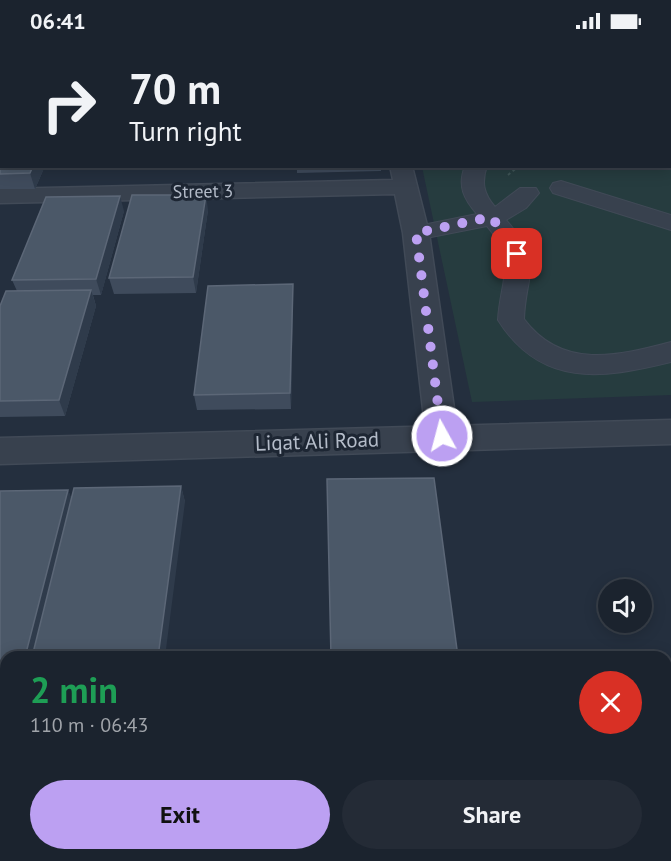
<!DOCTYPE html>
<html lang="en">
<head>
<meta charset="utf-8">
<style>
  :root { --surface:#1b232e; --page:#242b36; --text:#f1f3f6; --muted:#a0a4aa; --line:#39404a; --accent:#bca0f2 }
  body { margin:0; font-family:"PT Sans",sans-serif; background:var(--page); color:var(--text); height:100vh; display:flex; flex-direction:column; font-size:22px; white-space:nowrap }
  * { box-sizing:border-box; margin:0 }
  p { font-size:20px; color:var(--muted) }
  .icon { flex:none; width:33px; height:33px; fill:none; stroke:currentColor; stroke-width:2; stroke-linecap:round; stroke-linejoin:round }
  .map { position:relative; flex:1; overflow:hidden }
  .side { position:absolute; left:0px; top:609px; width:672px; height:210px; display:flex; flex-direction:column; background:var(--surface); border-radius:18px 18px 0 0; box-shadow:0 3px 15px #0003,0 0 0 2px var(--line) }
  .side>* { flex:none }
  .guide { position:absolute; left:0px; top:0px; width:672px; height:126px; box-shadow:0 3px 15px #0003,0 0 0 2px var(--line); background:#1b232e; color:var(--text); overflow:hidden }
  .tools { position:absolute; left:598px; top:537px; display:grid; gap:12px }
  .tools a { display:grid; place-items:center; width:54px; height:54px; border-radius:50%; background:var(--surface); box-shadow:0 3px 15px #0003,0 0 0 2px var(--line); font-size:30px }
  .pin { position:absolute; display:grid; place-items:center; width:51px; height:51px; color:#fff; margin:-26px; border-radius:12px; box-shadow:0 3px 9px #0006 }
  .me { position:absolute; width:66px; margin:-33px; rotate:353deg; stroke-linejoin:round; filter:drop-shadow(0 0 4px #0008) }
  .turn { display:flex; align-items:center; gap:21px; height:126px; padding:0 30px; font-size:27px }
  .turn .icon { width:78px; height:78px; stroke-width:2.5 }
  .turn b { display:block; font-size:42px; line-height:51px }
  .round { display:grid; place-items:center; flex:none; width:63px; height:63px; border-radius:32px; background:var(--page) }
  .summary { display:flex; align-items:center; justify-content:space-between; height:102px; padding:0 30px }
  h1 { font-size:36px; font-weight:600; line-height:45px; color:#1e9e55 }
  .cta { display:flex; gap:12px; margin-top:auto; padding:12px 30px }
  .cta a { flex:1; height:69px; border-radius:36px; background:var(--accent); color:#111; font-size:24px; font-weight:600; line-height:69px; text-align:center }
  .cta a+a { background:var(--page); color:var(--text) }
  .status { display:flex; justify-content:space-between; align-items:center; height:42px; padding:0 30px; background:var(--surface); direction:ltr }
  .status svg { height:16px; fill:currentColor }
  .map>svg:first-child { display:block }
</style>
</head>
<body>
<div class="status"><b>06:41</b><svg viewBox="0 0 49 12"><path d="M0 12V9h3v3zM5 12V6h3v6zM10 12V3h3v9zM15 12V0h3v12zM26 1h20v11H26zM47 4h2v5h-2z"/></svg></div>
<div class="map">
<svg width="671" height="819" viewBox="0 0 671 819">
  <rect width="100%" height="100%" fill="#242f3e"/>
  <path fill="#263c3f" d="M671,91V353L472,360L422,125L670,124Z"/>
  <g fill="none" stroke-linecap="round" stroke-linejoin="round">
    <defs>
      <path id="service" d="M670,26H671V34H670Z
        M670,50H671V58H670Z
        M670,82H671V90H670Z"/>
      <path id="pedestrian" d="M670,103H671V115H670Z
        M465,124H487C481,141 484,152 495,165L520,146H536L539,151L526,166L506,178C545,223 526,228 524,277C562,328 618,314 671,300V320C602,337 541,346 498,278C500,238 518,220 487,184L416,198L408,196L404,191L408,186L477,172C464,157 457,144 465,124Z
        M561,139L671,173V188L553,151L550,146L553,141Z"/>
      <path id="minor" d="M367,0H385V2H367Z
        M390,124H412L429,191L458,394L453,403L442,406L431,403L426,394L403,191L395,152L0,161V147L393,138Z"/>
      <path id="tertiary" d="M671,378V402L0,422V396Z"/>
    </defs>
    <use href="#service" stroke="#414a57" stroke-width="3"/>
    <use href="#pedestrian" stroke="#414a57" stroke-width="2"/>
    <use href="#minor" stroke="#414a57" stroke-width="3"/>
    <use href="#tertiary" stroke="#414a57" stroke-width="3"/>
    <path stroke="#3f5557" stroke-width="2" stroke-dasharray="3 3" stroke-linecap="butt" d="M508,133L519,124"/>
    <use href="#service" fill="#38414e" fill-rule="evenodd"/>
    <use href="#pedestrian" fill="#38414e" fill-rule="evenodd"/>
    <use href="#minor" fill="#38414e" fill-rule="evenodd"/>
    <use href="#tertiary" fill="#38414e" fill-rule="evenodd"/>
  </g>
  <path fill="#3f4b5c" d="M0,0H26L25,2H2V12H0Z
    M93,0H155V2H94Z
    M162,0H221L220,2H162Z
    M228,0H284V2H228Z
    M299,0H354V2H299Z
    M0,70L2,124H45L35,147H0Z
    M297,124H381V129L297,131Z
    M208,168L196,251L114,252L109,236Z
    M124,169L101,253H93L96,264L65,374L0,375V264L17,249L12,238Z
    M293,258L291,367L197,368L194,353Z
    M181,444L185,460L6,615V645H0V449L68,448L71,456Z
    M666,689H671V790L668,780L666,781Z
    M6,721V805H2L0,803V750Z"/>
  <path fill="#2f3b4b" d="M15,0H26L25,2H16Z
    M2,25V48L0,51V28Z
    M33,124H45L35,147L30,131Z
    M206,153L208,168L196,251L193,235Z
    M120,154L124,169L101,253L96,237Z
    M293,242V258L291,367L290,351Z
    M91,248L96,264L65,374L59,358Z
    M181,444L185,460L165,615H158Z
    M68,448L74,463L37,615H25Z
    M6,656V717L0,747V684Z"/>
  <path fill="#4b5868" stroke="#5c6777" stroke-width="1.5" d="M0,14H2V25L0,28Z
    M0,70H2V124H33L30,131L0,132Z
    M132,153H206L193,235L109,236Z
    M120,154L96,237L12,238L46,155Z
    M293,242L290,351L194,353L208,244Z
    M91,248L59,358L0,359V264L6,249Z
    M434,436L458,615H331L327,437Z
    M181,444L158,615H32L74,446Z
    M68,448L25,615H6V632H0V449Z
    M0,652H6V656L0,684Z
    M666,689H671V742L666,725Z
    M6,721V795L0,796V750Z
    M666,769L669,779H666Z"/>
  <g fill="none" stroke-linecap="round" stroke-linejoin="round">
    <path stroke="#bca0f2" stroke-width="10" stroke-dasharray="0 18" d="M442,394L416,191L491,175L510,198L517,212"/>
  </g>
  <g text-anchor="middle" dominant-baseline="central" stroke-width="6" stroke-linejoin="round" paint-order="stroke">
    <g font-size="18" fill="#b4bcc9" stroke="#1d2633">
      <text transform="translate(203 149) rotate(-1)">Street 3</text>
    </g>
    <g font-size="21" fill="#b4bcc9" stroke="#1d2633">
      <text transform="translate(317 399) rotate(-2)">Liqat Ali Road</text>
    </g>
  </g>
</svg>
<div class="tools">
<a><svg class="icon" aria-label="sound" viewBox="0 0 24 24"><path d="M4 9h4l5-4v14l-5-4H4zM17 9q2 3 0 6"/></svg></a>
</div>
<div class="pin" style="left:517px;top:212px;background:#d93025"><svg class="icon" aria-label="arrive" viewBox="0 0 24 24"><path d="M6 21V4h12l-3 4 3 4H6"/></svg></div>
<svg class="me" style="left:442px;top:394px" viewBox="-20 -20 40 40"><circle r="17" fill="#bca0f2" stroke="#fff" stroke-width="3"/><path d="M0-11L8 9 0 5-8 9z" fill="#fff"/></svg>
<div class="guide">
<div class="turn"><svg class="icon" aria-label="right" viewBox="0 0 24 24"><path d="M7 20v-9h11M14 6l5 5-5 5"/></svg><div><b>70 m</b>Turn right</div></div>
</div>
<section class="side">
<div class="summary"><div><h1>2 min</h1><p>110 m · 06:43</p></div><a class="round" style="background:#d93025;color:#fff"><svg class="icon" aria-label="close" viewBox="0 0 24 24"><path d="M6 6l12 12M18 6L6 18"/></svg></a></div>
<div class="cta"><a>Exit</a><a>Share</a></div>
</section>
</div>
</body>
</html>
